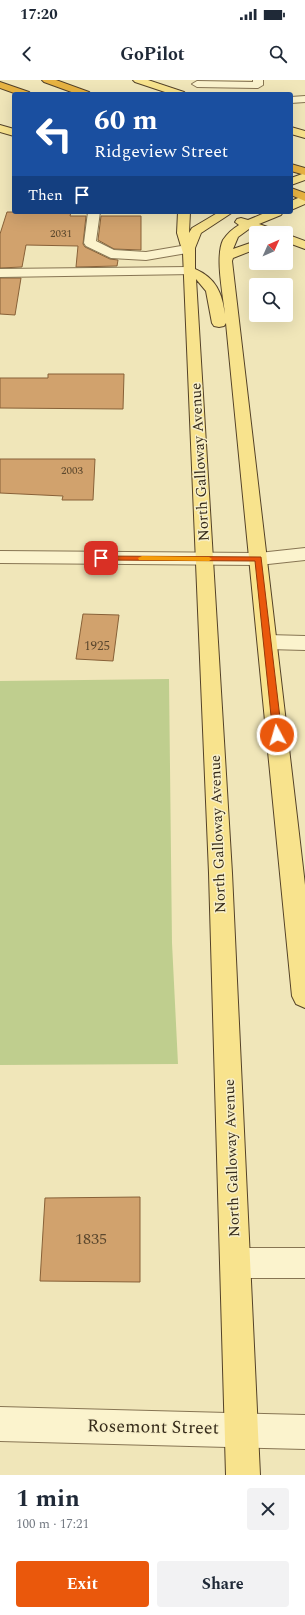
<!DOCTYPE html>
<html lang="en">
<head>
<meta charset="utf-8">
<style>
  :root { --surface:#fff; --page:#f2f2f3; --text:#1f2937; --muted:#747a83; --accent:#ea580c }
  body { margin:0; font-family:Spectral,serif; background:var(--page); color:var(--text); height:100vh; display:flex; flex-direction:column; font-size:15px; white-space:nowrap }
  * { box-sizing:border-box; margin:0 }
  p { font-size:13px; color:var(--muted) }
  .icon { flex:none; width:22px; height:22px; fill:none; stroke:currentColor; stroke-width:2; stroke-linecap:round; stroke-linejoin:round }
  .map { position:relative; height:1395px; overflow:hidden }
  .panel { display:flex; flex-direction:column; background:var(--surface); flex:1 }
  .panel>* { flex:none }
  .top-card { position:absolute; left:12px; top:12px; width:281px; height:122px; border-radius:4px; box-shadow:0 4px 16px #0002; background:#1a4fa0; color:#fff; overflow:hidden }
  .needle { width:26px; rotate:45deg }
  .buttons { position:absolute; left:249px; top:146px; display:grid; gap:8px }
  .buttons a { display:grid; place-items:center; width:44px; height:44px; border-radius:4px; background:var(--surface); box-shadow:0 4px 16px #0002; font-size:20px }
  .pin { position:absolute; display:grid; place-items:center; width:34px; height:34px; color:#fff; margin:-17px; border-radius:8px; box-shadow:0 2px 6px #0006 }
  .me { position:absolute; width:44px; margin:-22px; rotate:354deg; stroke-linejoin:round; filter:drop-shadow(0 0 3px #0008) }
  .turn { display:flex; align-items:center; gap:14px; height:84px; padding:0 16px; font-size:18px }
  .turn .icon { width:52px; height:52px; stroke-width:2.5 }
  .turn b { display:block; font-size:28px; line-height:34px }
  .then { display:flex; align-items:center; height:38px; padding:0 16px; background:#0003; gap:8px; font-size:15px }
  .round { display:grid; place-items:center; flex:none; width:42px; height:42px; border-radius:4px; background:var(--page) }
  .summary { display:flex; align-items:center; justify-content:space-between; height:68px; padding:0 16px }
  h1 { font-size:24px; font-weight:700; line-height:30px }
  .button { display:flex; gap:8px; margin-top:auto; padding:8px 16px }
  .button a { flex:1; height:46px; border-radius:4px; background:var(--accent); color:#fff; font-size:16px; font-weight:700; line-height:46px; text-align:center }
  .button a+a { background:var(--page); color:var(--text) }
  .status { display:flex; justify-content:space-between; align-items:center; height:28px; padding:0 20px; background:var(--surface); direction:ltr }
  .status svg { height:11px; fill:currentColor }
  header { display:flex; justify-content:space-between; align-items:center; height:52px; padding:0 16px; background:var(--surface); font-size:18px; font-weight:700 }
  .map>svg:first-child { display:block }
</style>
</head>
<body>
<div class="status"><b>17:20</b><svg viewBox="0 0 49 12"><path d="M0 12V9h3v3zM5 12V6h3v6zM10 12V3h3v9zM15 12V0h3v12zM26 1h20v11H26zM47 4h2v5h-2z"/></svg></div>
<header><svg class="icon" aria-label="back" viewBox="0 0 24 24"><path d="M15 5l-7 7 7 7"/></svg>GoPilot<svg class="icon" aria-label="search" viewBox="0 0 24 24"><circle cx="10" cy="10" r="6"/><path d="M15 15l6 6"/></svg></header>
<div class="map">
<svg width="305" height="1395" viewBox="0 0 305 1395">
  <rect width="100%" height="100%" fill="#f0e6b9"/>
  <path fill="#bfce8e" d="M169,599L172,863L178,984L0,985V601Z"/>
  <path fill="#d1a26d" stroke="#886138" d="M7,132H71L70,136H86L83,164L85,167L110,179L118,180L117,186L76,187L78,166L26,165L22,187L0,188V154Z
    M101,136H141V170L114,169L98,160Z
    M0,198H21L15,235L0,234Z
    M48,294H124L123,329L0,328V298H48Z
    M0,379H95L93,420H62L63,416L0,413Z
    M83,534L119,535L113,581L76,579Z
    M140,1117V1202L40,1201L45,1118Z"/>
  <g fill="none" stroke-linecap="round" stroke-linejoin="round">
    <defs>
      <path id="minor" d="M253,0H263V5L258,8L197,7L192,4L197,1L253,2Z
        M305,16V22L291,23V17Z
        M88,132H100L96,161L114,170L146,172L187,165L191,166L193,169L191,172L187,173L146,180L111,178L86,166L84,163Z
        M189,187L194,188L195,191L194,194L0,197V189Z
        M305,468V480L259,485L0,483V471L259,473Z
        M268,555L305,556V570L268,569L261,567L258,562L261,557Z
        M237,1168H305V1198H237L226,1194L222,1183L226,1172Z
        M0,1327L305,1335V1369L0,1361Z"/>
      <path id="major" d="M133,0H148L184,12L186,14H171L135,2Z
        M0,45L14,49V56L0,52Z
        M291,47L305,51V58L291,54Z
        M305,93V100L291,105V98Z
        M305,115V124L291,130V121Z
        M178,132H190L189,153L192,148L219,132H233L201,153L195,168V189C216,198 222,213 225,234C223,214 215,177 223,160C227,154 232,149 239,145L235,142L237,139L241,138L248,140L267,132H283L281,135L259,144L276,150L278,153H260L249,149L238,157L233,169L256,161V169L233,178L232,181L305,805V928L296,924L292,916L226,243L224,246L219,247L214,246L212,243L206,211L196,199L232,793L260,1395H226L209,793L183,173L177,153Z
        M286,154L305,161V169L286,162Z"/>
      <path id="highway" d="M42,0H56L89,12L91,14H77L44,2Z
        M0,2L29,12L31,14H17L0,8Z
        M291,84L305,88V95L291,91Z
        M291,108L305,113V121L291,115Z"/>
    </defs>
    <use href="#minor" stroke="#877553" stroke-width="2"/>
    <use href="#major" stroke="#544228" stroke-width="2"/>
    <use href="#highway" stroke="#544228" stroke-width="2"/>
    <use href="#minor" fill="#fbf3cd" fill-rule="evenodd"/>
    <use href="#major" fill="#f8e38d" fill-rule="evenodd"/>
    <use href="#highway" fill="#e7b342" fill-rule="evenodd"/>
  </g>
  <path fill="#ea580c" stroke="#983908" d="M98,476L261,477L282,655L280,657H274L273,655L255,481L101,480H98Z"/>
  <path fill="#f59e0b" d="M142,476L209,477L212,479L209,481L139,480L138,478Z"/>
  <g text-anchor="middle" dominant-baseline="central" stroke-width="3" stroke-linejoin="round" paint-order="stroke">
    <g font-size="11" fill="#5c482e">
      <text x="61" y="153">2031</text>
      <text x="72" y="390">2003</text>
    </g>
    <g font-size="13" fill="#5c482e">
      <text x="97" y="566">1925</text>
    </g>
    <g font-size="15" fill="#352a19" stroke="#f7efc9">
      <text transform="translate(200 382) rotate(-93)">North Galloway Avenue</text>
      <text transform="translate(218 754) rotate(-92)">North Galloway Avenue</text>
      <text transform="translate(232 1078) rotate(-92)">North Galloway Avenue</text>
    </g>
    <g font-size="16" fill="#5c482e">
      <text x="91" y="1159">1835</text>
    </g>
    <g font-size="18" fill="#352a19" stroke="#f7efc9">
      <text transform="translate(153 1347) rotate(1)">Rosemont Street</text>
    </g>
  </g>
</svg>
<div class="buttons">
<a><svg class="needle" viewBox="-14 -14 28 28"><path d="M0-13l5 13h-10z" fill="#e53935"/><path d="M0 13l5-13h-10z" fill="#747a83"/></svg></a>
<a><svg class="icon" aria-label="search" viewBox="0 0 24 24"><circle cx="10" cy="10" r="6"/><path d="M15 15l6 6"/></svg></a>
</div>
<div class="pin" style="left:101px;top:478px;background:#d93025"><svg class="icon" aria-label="arrive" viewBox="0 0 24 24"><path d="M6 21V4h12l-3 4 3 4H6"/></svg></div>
<svg class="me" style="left:277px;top:655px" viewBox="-20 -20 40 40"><circle r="17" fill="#ea580c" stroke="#fff" stroke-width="3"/><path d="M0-11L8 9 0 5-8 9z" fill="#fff"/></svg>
<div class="top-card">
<div class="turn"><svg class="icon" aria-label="left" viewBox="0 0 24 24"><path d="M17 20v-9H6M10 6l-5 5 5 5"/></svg><div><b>60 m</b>Ridgeview Street</div></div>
<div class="then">Then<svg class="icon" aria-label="arrive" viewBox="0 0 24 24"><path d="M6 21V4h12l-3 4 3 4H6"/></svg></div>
</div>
</div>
<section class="panel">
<div class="summary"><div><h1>1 min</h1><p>100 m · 17:21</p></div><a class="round"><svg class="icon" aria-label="close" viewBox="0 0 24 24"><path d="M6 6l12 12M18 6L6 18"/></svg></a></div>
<div class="button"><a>Exit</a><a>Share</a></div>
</section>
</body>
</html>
